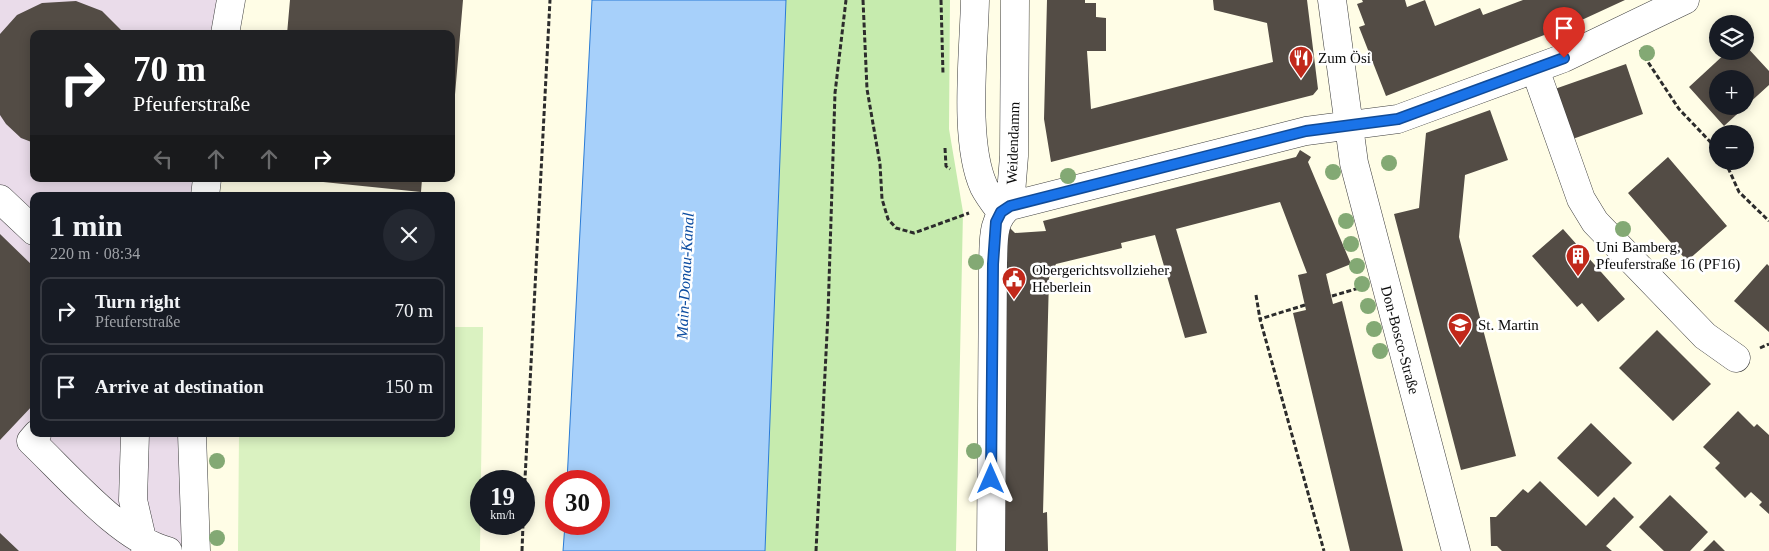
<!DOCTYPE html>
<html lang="en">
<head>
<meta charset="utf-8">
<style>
  :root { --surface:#171b24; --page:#242831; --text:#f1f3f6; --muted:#9ea1a6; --line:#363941 }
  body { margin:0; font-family:Georgia,serif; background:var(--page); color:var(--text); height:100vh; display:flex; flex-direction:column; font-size:19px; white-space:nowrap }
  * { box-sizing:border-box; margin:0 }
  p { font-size:16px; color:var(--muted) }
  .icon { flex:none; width:28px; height:28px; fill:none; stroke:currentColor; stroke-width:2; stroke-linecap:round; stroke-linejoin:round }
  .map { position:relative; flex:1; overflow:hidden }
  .drawer { position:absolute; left:30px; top:192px; width:425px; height:245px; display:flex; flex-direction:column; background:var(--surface); border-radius:10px; box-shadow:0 2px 12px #0003 }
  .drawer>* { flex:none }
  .banner { position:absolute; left:30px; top:30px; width:425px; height:152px; border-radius:10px; box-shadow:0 2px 12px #0003; background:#202124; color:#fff; overflow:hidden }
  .buttons { position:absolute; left:1709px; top:15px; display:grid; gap:10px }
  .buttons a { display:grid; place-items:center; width:45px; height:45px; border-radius:50%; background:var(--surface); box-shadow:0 2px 12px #0003; font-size:25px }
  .speed { position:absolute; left:470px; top:470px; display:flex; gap:10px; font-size:25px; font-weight:700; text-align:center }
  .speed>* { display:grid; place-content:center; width:65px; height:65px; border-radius:50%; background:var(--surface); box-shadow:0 2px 12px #0003; line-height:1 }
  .speed small { font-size:12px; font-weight:400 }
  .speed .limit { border:8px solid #d22; background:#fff; color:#111 }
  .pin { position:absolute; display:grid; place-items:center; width:42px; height:42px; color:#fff; margin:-51px -21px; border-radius:50% 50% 50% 0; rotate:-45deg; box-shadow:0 0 5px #0007 }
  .pin .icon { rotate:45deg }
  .me { position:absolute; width:55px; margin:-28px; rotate:0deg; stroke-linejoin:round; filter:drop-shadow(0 0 4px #0008) }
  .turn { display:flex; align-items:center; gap:18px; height:105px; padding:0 20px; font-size:22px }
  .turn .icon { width:65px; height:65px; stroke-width:2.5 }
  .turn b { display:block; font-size:35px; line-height:42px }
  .lanes { display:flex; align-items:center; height:48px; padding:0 20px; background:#0003; justify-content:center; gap:25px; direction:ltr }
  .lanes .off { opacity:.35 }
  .round { display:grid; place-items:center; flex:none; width:52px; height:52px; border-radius:26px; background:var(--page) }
  .summary { display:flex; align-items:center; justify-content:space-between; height:85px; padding:0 20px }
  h1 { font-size:30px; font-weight:600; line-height:38px }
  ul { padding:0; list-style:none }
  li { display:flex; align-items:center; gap:15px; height:68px; margin:0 10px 8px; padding:0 10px; border:2px solid var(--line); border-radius:10px }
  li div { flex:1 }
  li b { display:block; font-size:19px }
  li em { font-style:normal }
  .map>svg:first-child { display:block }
</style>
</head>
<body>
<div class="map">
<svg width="1769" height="551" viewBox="0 0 1769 551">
  <rect width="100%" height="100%" fill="#fffde6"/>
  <path fill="#eadcea" d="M0,0H222L217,34H34V179H198L197,196H34V434H187V551H0Z"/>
  <path fill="#c6ebae" d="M786,0H950L949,129L963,212L956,551H765Z"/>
  <path fill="#daf2c1" d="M451,327H483L480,551H238L239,434H451Z"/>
  <path fill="#a7d0fa" stroke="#2a7bd6" d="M592,0H786L765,551H563L565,524H599V481H567Z"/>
  <path fill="#534c45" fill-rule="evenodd" d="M290,0H463L453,118L451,34H287Z
    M1047,0H1085V3H1096V17L1106,18V51H1087L1091,109L1273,62L1267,23L1214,10L1213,0H1307L1318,89L1313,95L1051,162L1044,119Z
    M1362,0H1405L1407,7L1425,0L1435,26L1480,8L1483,15L1523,0H1625L1573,24L1386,96L1359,27L1365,25L1357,4L1363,2Z
    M76,1L102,11L125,34H34V143L21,138L6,124L0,115V34L17,15L42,3Z
    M1745,45L1769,71V85L1724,126L1689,87L1728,51H1745ZM1718,79H1745V106H1718Z
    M1626,64L1643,114L1567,141L1549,91Z
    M1490,110L1508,160L1465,175L1459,237L1516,456L1461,470L1394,214L1419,208L1426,133Z
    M1300,150L1311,157L1308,162L1351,264L1326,274L1333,304L1342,301L1403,551H1350L1293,313L1306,310L1298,275L1307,273L1280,202L1176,229L1207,333L1185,338L1155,235L1121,243L1122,248L1056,264L1049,278L1043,513L1047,512L1048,551H1000L1002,237L1010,228L1015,233L1046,231L1043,221L1288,159L1296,157Z
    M1668,157L1727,226L1687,261L1628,193Z
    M294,179H422L421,192Z
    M1563,229L1625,299L1598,322L1582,303L1577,307L1532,256Z
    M0,234L34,267V404L0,440Z
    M1767,264L1769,266V332L1734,301Z
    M1657,330L1711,384L1673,421L1619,368Z
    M1738,411L1754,427L1757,424L1769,435V514L1759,505L1762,502L1751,492L1745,498L1715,468L1720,463L1703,447Z
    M1591,423L1632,463L1598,497L1557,458Z
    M1540,481L1586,526L1614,497L1634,517L1606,546L1612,551H1502L1497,546H1491L1490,517H1496L1523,489L1528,493Z
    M1670,495L1708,532L1690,551H1664L1639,527Z
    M0,533L19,551H0Z
    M1714,540L1725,551H1703Z"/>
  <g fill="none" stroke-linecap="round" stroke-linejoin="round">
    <defs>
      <path id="minor" d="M975,0C974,51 963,142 984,187C988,195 995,204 1001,212
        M1332,0L1354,163L1456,551
        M225,34L231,0
        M1535,69L1581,199L1595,222L1705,336L1736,358
        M205,196L207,179
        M0,199L34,231
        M1010,206L1014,156L1015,0
        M37,434L31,441C66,474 122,540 168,551
        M135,434L133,500L143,543
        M192,434L196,551
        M991,551L993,263C994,243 991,219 1010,206L1306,131L1398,119L1564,58L1685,0"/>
    </defs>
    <use href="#minor" stroke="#3d3d3d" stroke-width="29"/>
    <path stroke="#2c2c2c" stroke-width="3" stroke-dasharray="5 2.5" stroke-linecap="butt" d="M863,0L867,89L880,164L882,199L888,219L896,228L914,233L969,213
      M941,0L943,74
      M1640,50L1679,109L1718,150
      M945,148L946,166L950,169
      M1725,161L1739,192L1769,221
      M1256,295L1260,319
      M1332,296L1359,288
      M1305,305L1260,319L1324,551
      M1760,348L1769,344
      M524,498L550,0
      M522,551L523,524
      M816,551L828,314L835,93L846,0"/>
    <use href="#minor" stroke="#fff" stroke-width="28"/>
  </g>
  <g fill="#83a974">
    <circle cx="1647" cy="53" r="8"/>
    <circle cx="1389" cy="163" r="8"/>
    <circle cx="1333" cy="172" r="8"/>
    <circle cx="1068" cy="176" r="8"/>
    <circle cx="1346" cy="221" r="8"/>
    <circle cx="1623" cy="229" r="8"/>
    <circle cx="1351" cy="244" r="8"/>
    <circle cx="976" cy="262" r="8"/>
    <circle cx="1357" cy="266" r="8"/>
    <circle cx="1362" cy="284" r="8"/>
    <circle cx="1368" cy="306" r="8"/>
    <circle cx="1374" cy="329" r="8"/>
    <circle cx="1380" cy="351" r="8"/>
    <circle cx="974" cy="451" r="8"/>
    <circle cx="217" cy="461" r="8"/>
    <circle cx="217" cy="538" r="8"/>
  </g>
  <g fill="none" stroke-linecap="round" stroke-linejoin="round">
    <defs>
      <path id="route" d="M991,479L993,264L996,222L1001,212L1010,206L1306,131L1398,119L1564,58"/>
    </defs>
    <use href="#route" stroke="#114b97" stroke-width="12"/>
    <use href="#route" stroke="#1a73e8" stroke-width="9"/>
  </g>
  <defs>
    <symbol id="restaurant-pin" viewBox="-11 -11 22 30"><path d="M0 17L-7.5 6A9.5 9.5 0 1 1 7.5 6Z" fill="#c1281a" stroke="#fff"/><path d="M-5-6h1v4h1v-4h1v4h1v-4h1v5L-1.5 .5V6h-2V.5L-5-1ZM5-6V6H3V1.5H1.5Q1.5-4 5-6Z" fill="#fff"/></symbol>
    <symbol id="building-pin" viewBox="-11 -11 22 30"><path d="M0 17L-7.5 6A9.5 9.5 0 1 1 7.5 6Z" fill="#c1281a" stroke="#fff"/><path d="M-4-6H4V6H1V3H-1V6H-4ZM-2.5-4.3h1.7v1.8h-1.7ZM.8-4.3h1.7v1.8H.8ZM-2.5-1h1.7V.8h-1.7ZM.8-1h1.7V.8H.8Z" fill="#fff"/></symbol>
    <symbol id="civic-pin" viewBox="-11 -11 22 30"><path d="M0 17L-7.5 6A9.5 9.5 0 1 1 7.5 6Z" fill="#c1281a" stroke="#fff"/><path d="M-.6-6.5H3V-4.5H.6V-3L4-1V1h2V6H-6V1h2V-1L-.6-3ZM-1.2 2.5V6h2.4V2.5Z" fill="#fff"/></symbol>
    <symbol id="school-pin" viewBox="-11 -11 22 30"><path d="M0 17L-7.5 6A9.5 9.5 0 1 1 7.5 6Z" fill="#c1281a" stroke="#fff"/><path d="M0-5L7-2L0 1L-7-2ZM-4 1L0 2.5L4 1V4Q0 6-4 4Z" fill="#fff"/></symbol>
  </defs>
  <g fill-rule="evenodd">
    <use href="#restaurant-pin" x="1287" y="44" width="28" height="38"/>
    <use href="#building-pin" x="1564" y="242" width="28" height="38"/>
    <use href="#civic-pin" x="1000" y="265" width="28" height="38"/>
    <use href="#school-pin" x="1446" y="311" width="28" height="38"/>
  </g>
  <g text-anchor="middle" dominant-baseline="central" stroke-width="5" stroke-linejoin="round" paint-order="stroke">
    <g font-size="15" fill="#0a0a0a" stroke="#fff" text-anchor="start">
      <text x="1318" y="58">Zum Ösi</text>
      <text x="1596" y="247">Uni Bamberg,<tspan x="1596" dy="17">Pfeuferstraße 16 (PF16)</tspan></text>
      <text x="1032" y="270">Obergerichtsvollzieher<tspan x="1032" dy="17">Heberlein</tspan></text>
      <text x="1478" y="325">St. Martin</text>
    </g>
    <g font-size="15" fill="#0a0a0a" stroke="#fff">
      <text transform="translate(1013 143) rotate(-88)">Weidendamm</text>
      <text transform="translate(1400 340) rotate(75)">Don-Bosco-Straße</text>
    </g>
    <g font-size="16" font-style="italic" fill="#0d4da1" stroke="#fff">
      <text transform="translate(685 276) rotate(-87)">Main-Donau-Kanal</text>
    </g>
  </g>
</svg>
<div class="buttons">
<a><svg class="icon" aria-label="layers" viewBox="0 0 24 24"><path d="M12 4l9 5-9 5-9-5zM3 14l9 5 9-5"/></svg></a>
<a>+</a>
<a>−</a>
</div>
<div class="speed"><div>19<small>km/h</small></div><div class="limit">30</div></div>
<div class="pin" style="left:1564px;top:58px;background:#d93025"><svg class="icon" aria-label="arrive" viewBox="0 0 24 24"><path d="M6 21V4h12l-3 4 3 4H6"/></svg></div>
<svg class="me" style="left:991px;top:479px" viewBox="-20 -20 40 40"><path d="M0-17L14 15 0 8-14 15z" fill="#1a73e8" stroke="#fff" stroke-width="4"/></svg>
<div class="banner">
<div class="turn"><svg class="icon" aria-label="right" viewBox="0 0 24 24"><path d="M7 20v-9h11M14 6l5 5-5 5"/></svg><div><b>70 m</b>Pfeuferstraße</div></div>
<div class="lanes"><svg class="icon off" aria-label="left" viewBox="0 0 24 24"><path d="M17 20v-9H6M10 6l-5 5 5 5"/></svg><svg class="icon off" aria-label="ahead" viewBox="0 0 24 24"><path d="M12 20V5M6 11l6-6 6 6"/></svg><svg class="icon off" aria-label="ahead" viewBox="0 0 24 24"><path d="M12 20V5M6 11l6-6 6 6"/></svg><svg class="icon" aria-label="right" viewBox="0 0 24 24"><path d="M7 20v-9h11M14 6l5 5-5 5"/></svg></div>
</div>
<section class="drawer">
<div class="summary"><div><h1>1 min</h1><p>220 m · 08:34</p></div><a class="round"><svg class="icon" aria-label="close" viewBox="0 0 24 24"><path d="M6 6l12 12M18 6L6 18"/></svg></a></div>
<ul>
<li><svg class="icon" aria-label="right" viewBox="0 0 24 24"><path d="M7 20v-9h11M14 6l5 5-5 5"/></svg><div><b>Turn right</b><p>Pfeuferstraße</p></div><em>70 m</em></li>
<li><svg class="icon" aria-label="arrive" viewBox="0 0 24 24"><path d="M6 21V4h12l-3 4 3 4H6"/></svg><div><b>Arrive at destination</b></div><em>150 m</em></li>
</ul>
</section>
</div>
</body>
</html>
